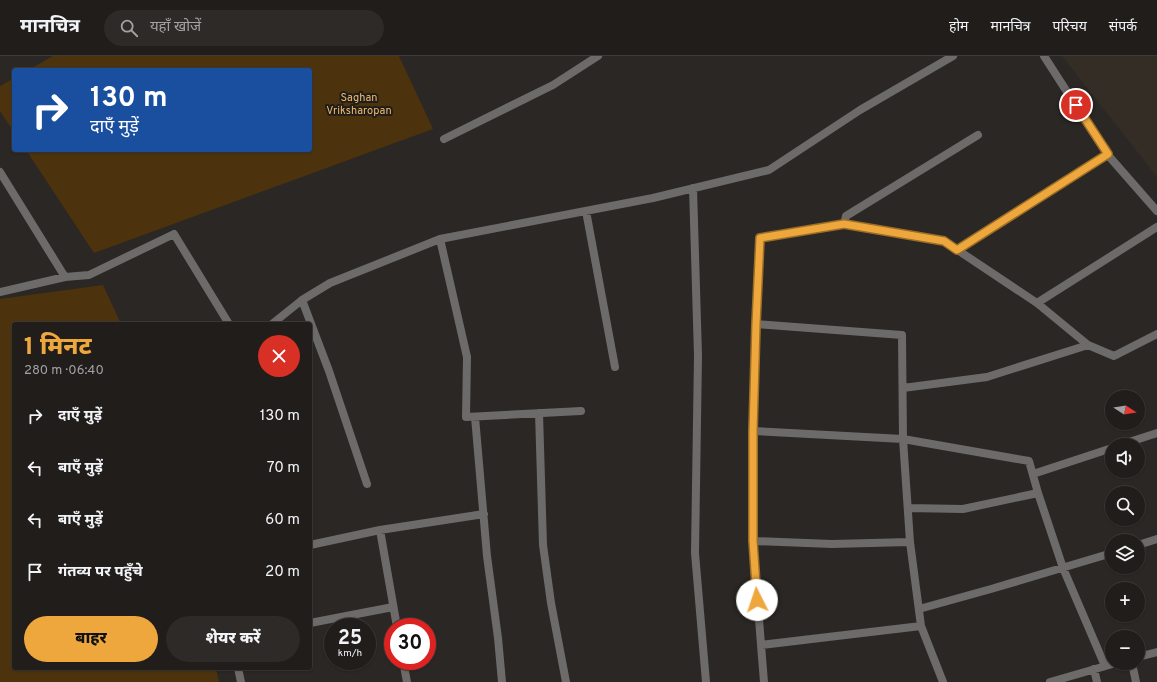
<!DOCTYPE html>
<html lang="hi">
<head>
<meta charset="utf-8">
<style>
  :root { --surface:#201d1b; --page:#2d2a28; --text:#f1f3f6; --muted:#a2a2a3; --line:#3d3b3a; --accent:#eea73c }
  body { margin:0; font-family:Overpass,"Noto Sans Devanagari",sans-serif; background:var(--page); color:var(--text); height:100vh; display:flex; flex-direction:column; font-size:15px; white-space:nowrap }
  * { box-sizing:border-box; margin:0 }
  p { font-size:13px; color:var(--muted) }
  .icon { flex:none; width:22px; height:22px; fill:none; stroke:currentColor; stroke-width:2; stroke-linecap:round; stroke-linejoin:round }
  .map { position:relative; flex:1; overflow:hidden }
  .side { position:absolute; left:12px; top:266px; width:300px; height:348px; display:flex; flex-direction:column; background:var(--surface); border-radius:4px; box-shadow:0 1px 3px #0004,0 0 0 1px var(--line) }
  .side>* { flex:none }
  .guide { position:absolute; left:12px; top:12px; width:300px; height:84px; border-radius:4px; box-shadow:0 1px 3px #0004,0 0 0 1px var(--line); background:#1a4fa0; color:#fff; overflow:hidden }
  .needle { width:26px; rotate:102deg }
  .tools { position:absolute; left:1105px; top:334px; display:grid; gap:8px }
  .tools a { display:grid; place-items:center; width:40px; height:40px; border-radius:50%; background:var(--surface); box-shadow:0 1px 3px #0004,0 0 0 1px var(--line); font-size:20px }
  .speed { position:absolute; left:324px; top:562px; display:flex; gap:8px; font-size:20px; font-weight:700; text-align:center }
  .speed>* { display:grid; place-content:center; width:52px; height:52px; border-radius:50%; background:var(--surface); box-shadow:0 1px 3px #0004,0 0 0 1px var(--line); line-height:1 }
  .speed small { font-size:10px; font-weight:400 }
  .speed .limit { border:6px solid #d22; background:#fff; color:#111 }
  .pin { position:absolute; display:grid; place-items:center; width:34px; height:34px; color:#fff; margin:-17px; border:2px solid #fff; border-radius:50%; box-shadow:0 1px 4px #0007 }
  .me { position:absolute; width:44px; margin:-22px; rotate:356deg; stroke-linejoin:round; filter:drop-shadow(0 0 3px #0008) }
  .turn { display:flex; align-items:center; gap:14px; height:84px; padding:0 12px; font-size:18px }
  .turn .icon { width:52px; height:52px; stroke-width:2.5 }
  .turn b { display:block; font-size:28px; line-height:34px }
  .round { display:grid; place-items:center; flex:none; width:42px; height:42px; border-radius:21px; background:var(--page) }
  .summary { display:flex; align-items:center; justify-content:space-between; height:68px; padding:0 12px }
  h1 { font-size:24px; font-weight:800; line-height:30px; color:var(--accent) }
  .action { display:flex; gap:8px; margin-top:auto; padding:8px 12px }
  .action a { flex:1; height:46px; border-radius:24px; background:var(--accent); color:#111; font-size:16px; font-weight:800; line-height:46px; text-align:center }
  .action a+a { background:var(--page); color:var(--text) }
  ul { padding:0; list-style:none }
  li { display:flex; align-items:center; gap:12px; height:52px; padding:0 12px }
  li div { flex:1 }
  li b { display:block; font-size:15px }
  li em { font-style:normal }
  header { display:flex; align-items:center; gap:24px; box-sizing:border-box; height:56px; padding:0 20px; background:var(--surface); border-bottom:1px solid var(--line) }
  header strong { font-size:19px }
  nav { display:flex; gap:22px; margin-inline-start:auto; font-size:14px }
  .search { width:280px; height:36px; background:var(--page); display:flex; align-items:center; gap:10px; box-sizing:border-box; padding:0 14px; border-radius:22px; color:var(--muted); font-size:15px }
  .map>svg:first-child { display:block }
</style>
</head>
<body>
<header>
<strong>मानचित्र</strong>
<div class="search"><svg class="icon" aria-label="search" viewBox="0 0 24 24"><circle cx="10" cy="10" r="6"/><path d="M15 15l6 6"/></svg>यहाँ खोजें</div>
<nav><a>होम</a><a>मानचित्र</a><a>परिचय</a><a>संपर्क</a></nav>
</header>
<div class="map">
<svg width="1157" height="626" viewBox="0 0 1157 626">
  <rect width="100%" height="100%" fill="#2a2724"/>
  <path fill="#342d25" d="M1062,0H1157V121Z"/>
  <path fill="#4c330d" d="M53,0H399L433,73L94,197L26,94H310V14H28Z
    M14,22V76L0,55V30Z
    M103,229L121,268H14V612H216L219,626H0V243Z"/>
  <g fill="none" stroke-linecap="round" stroke-linejoin="round">
    <path stroke="#6c6b69" stroke-width="8" d="M1044,0L1107,98L1157,155
      M444,83L553,29L598,0
      M0,116L65,221
      M693,132L698,299L695,497L706,626
      M586,155L615,311
      M844,168L846,160L978,79
      M440,183L467,301L466,361L581,355
      M957,194L1107,98
      M0,236L65,221L89,219L174,178L229,268
      M302,244L329,315L367,428
      M1037,247L1157,171
      M272,268L302,244L330,227L440,183L653,142L769,114L860,54L953,0
      M756,268L760,182L844,168L944,185L1037,247L1088,289L987,321L903,332
      M756,268L902,279L903,383L753,375Z
      M1088,289L1114,300L1157,278
      M539,357L543,489L551,547L566,626
      M475,361L487,500L498,582L502,626
      M753,375V485L832,488L910,486
      M1120,389L1157,377
      M1033,418L1112,392
      M1038,437L1063,512L1105,610
      M908,452L963,453L1038,437L1029,405L903,383L910,486L921,570
      M380,474L397,571
      M753,485L761,589
      M310,489L380,474L484,458
      M1138,489L1157,483
      M919,553L991,533L1112,497
      M310,567L393,551
      M1138,601L1157,596
      M403,605L407,626
      M1132,607L1136,626
      M238,612L241,626
      M1094,613L1097,626
      M764,626L761,589L921,570L943,626
      M1050,626L1116,607"/>
  </g>
  <g fill="none" stroke-linecap="round" stroke-linejoin="round">
    <defs>
      <path id="route" d="M757,544L753,485V375L756,268L760,182L844,168L944,185L957,194L1108,98L1076,49"/>
    </defs>
    <use href="#route" stroke="#9b6d27" stroke-width="10"/>
    <use href="#route" stroke="#eea73c" stroke-width="7"/>
  </g>
  <g text-anchor="middle" dominant-baseline="central" stroke-width="4" stroke-linejoin="round" paint-order="stroke">
    <g font-size="11" fill="#f0b96f" stroke="#201e1a">
      <text x="359" y="42">Saghan<tspan x="359" dy="13">Vriksharopan</tspan></text>
    </g>
  </g>
</svg>
<div class="tools">
<a><svg class="needle" viewBox="-14 -14 28 28"><path d="M0-13l5 13h-10z" fill="#e53935"/><path d="M0 13l5-13h-10z" fill="#a2a2a3"/></svg></a>
<a><svg class="icon" aria-label="sound" viewBox="0 0 24 24"><path d="M4 9h4l5-4v14l-5-4H4zM17 9q2 3 0 6"/></svg></a>
<a><svg class="icon" aria-label="search" viewBox="0 0 24 24"><circle cx="10" cy="10" r="6"/><path d="M15 15l6 6"/></svg></a>
<a><svg class="icon" aria-label="layers" viewBox="0 0 24 24"><path d="M12 4l9 5-9 5-9-5zM3 14l9 5 9-5"/></svg></a>
<a>+</a>
<a>−</a>
</div>
<div class="speed"><div>25<small>km/h</small></div><div class="limit">30</div></div>
<div class="pin" style="left:1076px;top:49px;background:#d93025"><svg class="icon" aria-label="arrive" viewBox="0 0 24 24"><path d="M6 21V4h12l-3 4 3 4H6"/></svg></div>
<svg class="me" style="left:757px;top:544px" viewBox="-20 -20 40 40"><circle r="19" fill="#fff"/><path d="M0-13L10 11 0 6-10 11z" fill="#eea73c"/></svg>
<div class="guide">
<div class="turn"><svg class="icon" aria-label="right" viewBox="0 0 24 24"><path d="M7 20v-9h11M14 6l5 5-5 5"/></svg><div><b>130 m</b>दाएँ मुड़ें</div></div>
</div>
<section class="side">
<div class="summary"><div><h1>1 मिनट</h1><p>280 m · 06:40</p></div><a class="round" style="background:#d93025;color:#fff"><svg class="icon" aria-label="close" viewBox="0 0 24 24"><path d="M6 6l12 12M18 6L6 18"/></svg></a></div>
<ul>
<li><svg class="icon" aria-label="right" viewBox="0 0 24 24"><path d="M7 20v-9h11M14 6l5 5-5 5"/></svg><div><b>दाएँ मुड़ें</b></div><em>130 m</em></li>
<li><svg class="icon" aria-label="left" viewBox="0 0 24 24"><path d="M17 20v-9H6M10 6l-5 5 5 5"/></svg><div><b>बाएँ मुड़ें</b></div><em>70 m</em></li>
<li><svg class="icon" aria-label="left" viewBox="0 0 24 24"><path d="M17 20v-9H6M10 6l-5 5 5 5"/></svg><div><b>बाएँ मुड़ें</b></div><em>60 m</em></li>
<li><svg class="icon" aria-label="arrive" viewBox="0 0 24 24"><path d="M6 21V4h12l-3 4 3 4H6"/></svg><div><b>गंतव्य पर पहुँचे</b></div><em>20 m</em></li>
</ul>
<div class="action"><a>बाहर</a><a>शेयर करें</a></div>
</section>
</div>
</body>
</html>
